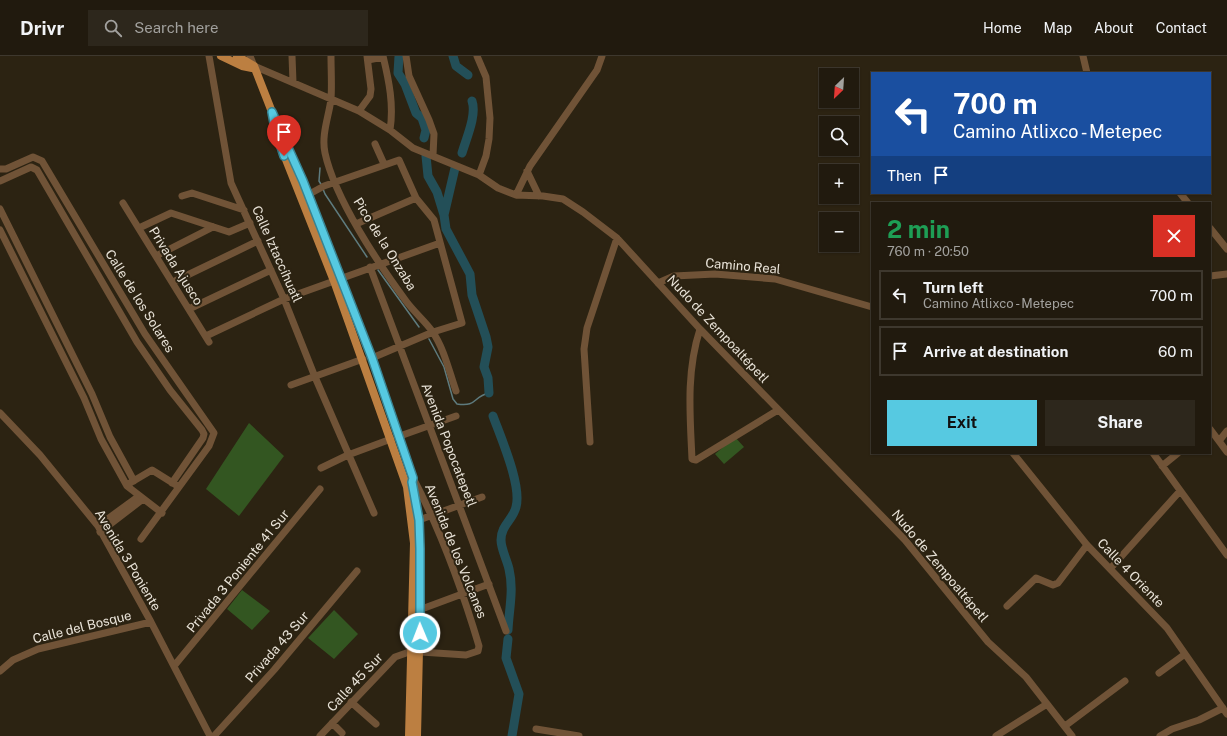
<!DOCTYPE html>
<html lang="en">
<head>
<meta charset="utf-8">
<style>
  :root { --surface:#211a0e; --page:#2d271c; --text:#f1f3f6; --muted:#a2a19e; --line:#3e382e; --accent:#56c9e1 }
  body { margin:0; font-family:"Public Sans",sans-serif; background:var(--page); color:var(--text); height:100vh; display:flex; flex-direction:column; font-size:15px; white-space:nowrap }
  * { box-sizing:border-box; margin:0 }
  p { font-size:13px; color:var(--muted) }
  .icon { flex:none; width:22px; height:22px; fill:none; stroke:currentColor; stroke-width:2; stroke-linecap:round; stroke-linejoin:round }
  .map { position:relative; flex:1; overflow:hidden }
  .panel { position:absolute; left:871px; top:146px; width:340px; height:252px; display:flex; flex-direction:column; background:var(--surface); border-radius:0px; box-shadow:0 1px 3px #0004,0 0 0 1px var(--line) }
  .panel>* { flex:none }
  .hud { position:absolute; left:871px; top:16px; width:340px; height:122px; border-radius:0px; box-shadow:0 1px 3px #0004,0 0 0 1px var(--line); background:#1a4fa0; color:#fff; overflow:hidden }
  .needle { width:26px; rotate:205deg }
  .fabs { position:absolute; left:819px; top:12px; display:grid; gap:8px }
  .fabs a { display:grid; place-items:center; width:40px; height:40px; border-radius:0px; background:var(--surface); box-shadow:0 1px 3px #0004,0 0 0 1px var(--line); font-size:20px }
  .pin { position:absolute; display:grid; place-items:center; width:34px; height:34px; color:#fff; margin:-41px -17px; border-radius:50% 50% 50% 0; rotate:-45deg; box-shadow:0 0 4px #0007 }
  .pin .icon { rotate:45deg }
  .me { position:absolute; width:44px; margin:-22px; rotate:359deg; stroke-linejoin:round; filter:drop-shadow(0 0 3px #0008) }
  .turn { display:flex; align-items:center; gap:14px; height:84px; padding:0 16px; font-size:18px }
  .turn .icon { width:52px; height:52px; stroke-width:2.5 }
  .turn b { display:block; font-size:28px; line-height:34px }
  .then { display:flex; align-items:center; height:38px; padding:0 16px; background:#0003; gap:8px; font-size:15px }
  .round { display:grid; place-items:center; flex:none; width:42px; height:42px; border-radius:0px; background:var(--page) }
  .overview { display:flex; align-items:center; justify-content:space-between; height:68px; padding:0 16px }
  h1 { font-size:24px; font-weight:700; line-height:30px; color:#1e9e55 }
  .primary-button { display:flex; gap:8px; margin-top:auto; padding:8px 16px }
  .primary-button a { flex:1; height:46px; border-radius:0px; background:var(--accent); color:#111; font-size:16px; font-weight:700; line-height:46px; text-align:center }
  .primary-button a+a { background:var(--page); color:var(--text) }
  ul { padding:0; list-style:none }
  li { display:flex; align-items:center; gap:12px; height:50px; margin:0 8px 6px; padding:0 8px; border:2px solid var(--line); border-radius:0px }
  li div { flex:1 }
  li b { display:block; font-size:15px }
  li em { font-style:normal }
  header { display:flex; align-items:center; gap:24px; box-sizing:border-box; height:56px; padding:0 20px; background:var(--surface); border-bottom:1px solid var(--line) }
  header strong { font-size:19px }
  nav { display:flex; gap:22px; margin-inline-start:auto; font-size:14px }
  .search { width:280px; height:36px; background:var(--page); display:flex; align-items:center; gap:10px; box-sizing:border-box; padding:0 14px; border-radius:0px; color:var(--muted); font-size:15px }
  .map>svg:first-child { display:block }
</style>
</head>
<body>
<header>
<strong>Drivr</strong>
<div class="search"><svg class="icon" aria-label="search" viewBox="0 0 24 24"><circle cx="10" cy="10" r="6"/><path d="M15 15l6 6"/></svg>Search here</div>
<nav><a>Home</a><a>Map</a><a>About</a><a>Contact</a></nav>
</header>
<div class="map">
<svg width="1227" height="680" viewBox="0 0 1227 680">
  <rect width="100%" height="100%" fill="#2c2312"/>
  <path fill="#335621" d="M249,367L284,400L239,460L206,433Z
    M735,381L744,391L724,408L715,398Z
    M242,534L270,555L252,574L227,553Z
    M334,554L358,578L334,603L308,582Z"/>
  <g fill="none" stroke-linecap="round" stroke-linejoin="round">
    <path stroke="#5e7b7e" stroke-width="1.5" d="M320,112L319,125L322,130
      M323,133L325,138L367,201
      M378,214L419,271
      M429,283L444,311L453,343L457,348C478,351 472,341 489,337"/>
    <path stroke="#234f58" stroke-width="9" d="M399,0L398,17L405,28L416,57L422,62L426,74L424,82
      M453,0L456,10L468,19
      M462,97C466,83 477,59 472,45
      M426,100L428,120L437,136L444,159
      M455,112L444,159L446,173L470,218L472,239L486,281L488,291L484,311L488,322L489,337
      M493,360C501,382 522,430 516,451C513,464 501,469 501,484C501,493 507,504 509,513C514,534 509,553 508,574
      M508,583L506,602L519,638L512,680"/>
    <path stroke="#705337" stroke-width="7" d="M209,0L231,127L284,243L315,321L374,457
      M250,0L254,10L359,55L390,74L413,92L479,119L498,132L516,139L543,140L563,143L583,156L617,182L700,273L905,484L988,586L1026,621L1072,680
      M292,0L293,26
      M331,0C331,14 332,29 331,43C329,60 321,79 325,97C335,143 378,207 406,245C414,256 425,265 432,275C444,292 449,315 456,335
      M383,0C389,25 394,49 390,74
      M406,0L409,20L429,64L434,78L433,99
      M477,0L486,21L490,62L489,83L486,100L479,119
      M1083,0L1087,17
      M368,4L383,1
      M359,55L370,40L371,33L367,0
      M375,88L384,108
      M0,113H6L33,101L42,105L145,278L214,377L209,390L141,483
      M527,115L539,140
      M0,125L31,111L37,114L137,286L170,334L202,374L204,378L203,382L172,427
      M1180,137L1188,147
      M516,139L530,110L597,14L602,0
      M182,140L192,137L244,154
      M304,141L324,130L399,104L416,142L434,164L462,267L433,276L372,302
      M123,147L209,286
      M0,153L92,338L110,381L134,425
      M356,168L416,142
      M139,172L171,157L229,176L250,167
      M1210,172L1227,193
      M0,174L84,342L101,383L127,430L162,457
      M156,200L213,171
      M370,211L506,575
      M1210,220L1227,218
      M173,226L258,185
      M658,227L674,220L715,218L775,223L872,251
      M189,253L271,214
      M700,273C686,316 690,359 692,403L696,404L778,354
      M206,280L284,243L440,187
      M291,329L363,303
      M0,357L40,399L98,470L151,566L210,680
      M1210,373L1227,396
      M400,380L456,360
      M1219,385L1227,375
      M590,386L584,293L587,272L617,182
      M1013,397L1087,489L1167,572L1227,658
      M1153,397L1227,499
      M1162,410L1178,397
      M321,412L348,399L391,383
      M413,422C441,475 462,533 479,590L478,595L466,599L421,596
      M130,427L152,414L176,429
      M419,464L482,441
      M98,470L139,440
      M100,476L143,443
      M1110,513L1180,435
      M1007,550L1036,522L1053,529L1058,527L1087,489
      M419,554L489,528
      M174,610L320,433
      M0,615L13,604L38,593L151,566
      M1159,617L1185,598
      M351,646L376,668
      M332,667L342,677
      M1065,670L1125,625
      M536,673L579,680
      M214,680L274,614L357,515
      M320,680L395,601L412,595
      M996,680L1047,648
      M1160,680L1172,673L1199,664L1223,652"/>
    <path stroke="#bc7f41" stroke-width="8" d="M221,0L242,10L252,12
      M237,0L254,10L272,56L281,91L334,225L407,431L414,487L409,680
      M281,75L303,125L372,302L413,422L412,426L419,464L421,508L417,680"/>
  </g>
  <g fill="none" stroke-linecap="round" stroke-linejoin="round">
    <defs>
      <path id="route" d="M284,100L275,72L272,56L303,125L372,302L413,422L412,426L419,464L420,493V577"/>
    </defs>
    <use href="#route" stroke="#388392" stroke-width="10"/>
    <use href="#route" stroke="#56c9e1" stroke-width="7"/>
  </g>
  <g text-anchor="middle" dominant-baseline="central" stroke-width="4" stroke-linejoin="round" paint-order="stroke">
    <g font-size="13" fill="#e9e3d8" stroke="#2c2312">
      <text transform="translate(385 188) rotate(58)">Pico de la Onzaba</text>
      <text transform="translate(277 198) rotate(66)">Calle Iztaccíhuatl</text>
      <text transform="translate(176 210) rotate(58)">Privada Ajusco</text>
      <text transform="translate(743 210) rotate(5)">Camino Real</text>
      <text transform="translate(140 245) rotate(58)">Calle de los Solares</text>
      <text transform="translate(718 273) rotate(47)">Nudo de Zempoaltépetl</text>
      <text transform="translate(449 389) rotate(69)">Avenida Popocatepetl</text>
      <text transform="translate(456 495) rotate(68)">Avenida de los Volcanes</text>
      <text transform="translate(128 504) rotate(59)">Avenida 3 Poniente</text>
      <text transform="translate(940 510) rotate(50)">Nudo de Zempoaltépetl</text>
      <text transform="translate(238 515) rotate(-51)">Privada 3 Poniente 41 Sur</text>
      <text transform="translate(1131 517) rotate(46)">Calle 4 Oriente</text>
      <text transform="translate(82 571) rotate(-14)">Calle del Bosque</text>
      <text transform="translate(277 591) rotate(-49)">Privada 43 Sur</text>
      <text transform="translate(355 626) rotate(-47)">Calle 45 Sur</text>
    </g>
  </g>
</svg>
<div class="fabs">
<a><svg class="needle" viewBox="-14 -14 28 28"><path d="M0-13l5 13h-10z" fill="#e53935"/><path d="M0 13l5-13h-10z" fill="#a2a19e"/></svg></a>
<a><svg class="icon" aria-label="search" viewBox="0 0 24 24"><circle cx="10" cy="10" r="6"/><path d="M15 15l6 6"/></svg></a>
<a>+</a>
<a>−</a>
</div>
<div class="pin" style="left:284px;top:100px;background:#d93025"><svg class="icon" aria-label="arrive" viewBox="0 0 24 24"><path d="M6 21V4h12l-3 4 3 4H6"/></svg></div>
<svg class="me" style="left:420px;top:577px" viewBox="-20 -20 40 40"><circle r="17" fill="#56c9e1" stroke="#fff" stroke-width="3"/><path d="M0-11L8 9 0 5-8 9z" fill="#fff"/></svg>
<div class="hud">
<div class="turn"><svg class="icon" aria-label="left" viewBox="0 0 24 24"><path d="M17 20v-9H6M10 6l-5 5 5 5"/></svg><div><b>700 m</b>Camino Atlixco - Metepec</div></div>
<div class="then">Then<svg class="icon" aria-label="arrive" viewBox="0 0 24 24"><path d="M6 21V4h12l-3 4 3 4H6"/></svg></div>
</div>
<section class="panel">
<div class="overview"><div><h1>2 min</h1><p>760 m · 20:50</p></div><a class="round" style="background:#d93025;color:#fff"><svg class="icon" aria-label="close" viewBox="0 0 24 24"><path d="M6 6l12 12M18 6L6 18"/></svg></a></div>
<ul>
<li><svg class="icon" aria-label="left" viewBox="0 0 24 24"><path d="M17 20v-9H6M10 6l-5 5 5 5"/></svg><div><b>Turn left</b><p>Camino Atlixco - Metepec</p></div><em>700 m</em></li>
<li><svg class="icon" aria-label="arrive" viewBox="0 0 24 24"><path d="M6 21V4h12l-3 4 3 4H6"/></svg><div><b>Arrive at destination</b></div><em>60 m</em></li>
</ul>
<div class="primary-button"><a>Exit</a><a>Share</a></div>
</section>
</div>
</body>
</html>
